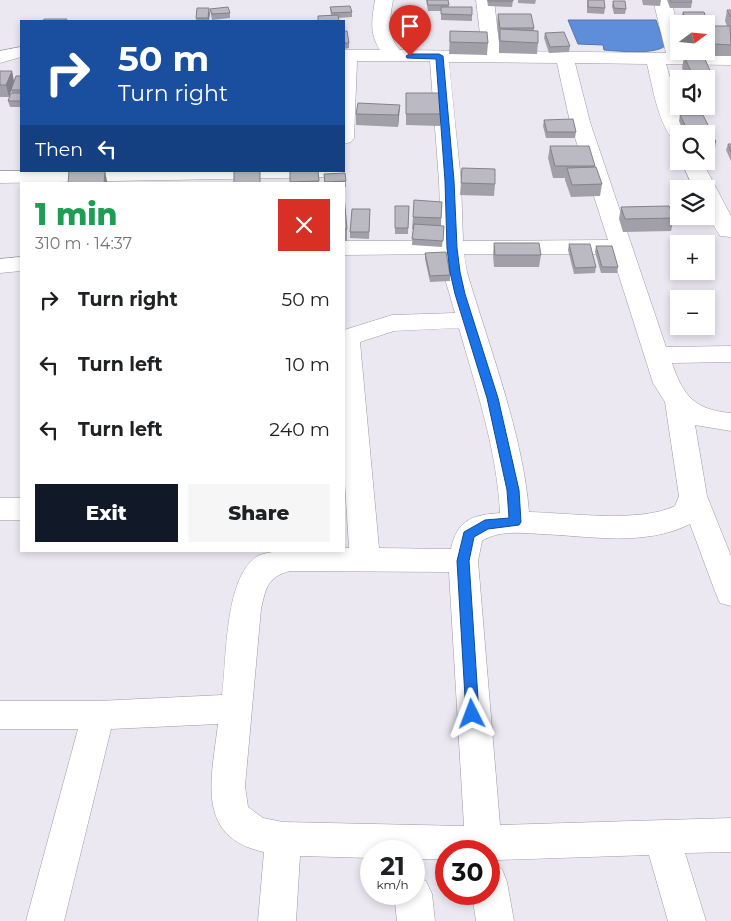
<!DOCTYPE html>
<html lang="en">
<head>
<meta charset="utf-8">
<style>
  :root { --surface:#fff; --page:#f6f6f6; --text:#202124; --muted:#757577; --accent:#111827 }
  body { margin:0; font-family:Montserrat,sans-serif; background:var(--page); color:var(--text); height:100vh; display:flex; flex-direction:column; font-size:19px; white-space:nowrap }
  * { box-sizing:border-box; margin:0 }
  p { font-size:16px; color:var(--muted) }
  .icon { flex:none; width:28px; height:28px; fill:none; stroke:currentColor; stroke-width:2; stroke-linecap:round; stroke-linejoin:round }
  .map { position:relative; flex:1; overflow:hidden }
  .panel { position:absolute; left:20px; top:182px; width:325px; height:370px; display:flex; flex-direction:column; background:var(--surface); border-radius:0px; box-shadow:0 2px 8px #0003 }
  .panel>* { flex:none }
  .hud { position:absolute; left:20px; top:20px; width:325px; height:152px; border-radius:0px; box-shadow:0 2px 8px #0003; background:#1a4fa0; color:#fff; overflow:hidden }
  .needle { width:32px; rotate:74deg }
  .buttons { position:absolute; left:670px; top:15px; display:grid; gap:10px }
  .buttons a { display:grid; place-items:center; width:45px; height:45px; border-radius:0px; background:var(--surface); box-shadow:0 2px 8px #0003; font-size:25px }
  .speed { position:absolute; left:360px; top:840px; display:flex; gap:10px; font-size:25px; font-weight:700; text-align:center }
  .speed>* { display:grid; place-content:center; width:65px; height:65px; border-radius:50%; background:var(--surface); box-shadow:0 2px 8px #0003; line-height:1 }
  .speed small { font-size:12px; font-weight:400 }
  .speed .limit { border:8px solid #d22; background:#fff; color:#111 }
  .pin { position:absolute; display:grid; place-items:center; width:42px; height:42px; color:#fff; margin:-51px -21px; border-radius:50% 50% 50% 0; rotate:-45deg; box-shadow:0 0 5px #0007 }
  .pin .icon { rotate:45deg }
  .me { position:absolute; width:55px; margin:-28px; rotate:357deg; stroke-linejoin:round; filter:drop-shadow(0 0 4px #0008) }
  .turn { display:flex; align-items:center; gap:18px; height:105px; padding:0 15px; font-size:22px }
  .turn .icon { width:65px; height:65px; stroke-width:2.5 }
  .turn b { display:block; font-size:35px; line-height:42px }
  .then { display:flex; align-items:center; height:48px; padding:0 15px; background:#0003; gap:10px; font-size:19px }
  .round { display:grid; place-items:center; flex:none; width:52px; height:52px; border-radius:0px; background:var(--page) }
  .overview { display:flex; align-items:center; justify-content:space-between; height:85px; padding:0 15px }
  h1 { font-size:30px; font-weight:800; line-height:38px; color:#1e9e55 }
  .primary-button { display:flex; gap:10px; margin-top:auto; padding:10px 15px }
  .primary-button a { flex:1; height:58px; border-radius:0px; background:var(--accent); color:#fff; font-size:20px; font-weight:800; line-height:58px; text-align:center }
  .primary-button a+a { background:var(--page); color:var(--text) }
  ul { padding:0; list-style:none }
  li { display:flex; align-items:center; gap:15px; height:65px; padding:0 15px }
  li div { flex:1 }
  li b { display:block; font-size:19px }
  li em { font-style:normal }
  .map>svg:first-child { display:block }
</style>
</head>
<body>
<div class="map">
<svg width="731" height="921" viewBox="0 0 731 921">
  <rect width="100%" height="100%" fill="#ebe8f2"/>
  <path fill="#5e8eda" stroke="#5475ac" d="M568,20H656L665,46C654,55 618,51 604,50L603,45L578,44Z"/>
  <g fill="none" stroke-linecap="round" stroke-linejoin="round">
    <defs>
      <path id="street" d="M375,0H393C390,18 386,35 400,50L482,51L476,0H494L500,51L666,53L653,0H671L679,31V51L731,53V65L666,64L679,109L689,134H679V141L672,139C657,118 653,88 647,64L575,63L590,122L666,347L731,346V362L672,363C683,396 695,410 731,413V431L695,425L707,496L731,556V606L720,603L716,594L690,524C645,547 589,536 541,534C521,533 499,530 482,541L478,561L500,825L731,818V852L685,853L706,921H668L649,855L498,860L497,863L492,865L502,869L507,882L514,921H476L472,894H489V851H446V859H414V851H371V858L300,856L296,921H258L264,852C194,837 212,777 218,724L111,729L64,921H26L78,729H0V701H98L222,695C227,659 224,580 256,557C271,547 325,551 344,551V548H349L344,468V330L392,315L455,313L443,272L441,254L344,255V241H441L439,181L430,61H357L354,138L351,142L344,144V50H380C369,33 372,19 375,0ZM449,62L557,63L570,122L608,240L463,241L461,181ZM464,254H612L653,383L665,402L679,496L675,506C640,523 569,513 529,512C523,434 489,347 467,272ZM459,328C476,388 497,450 500,513C472,515 457,520 451,549L379,548L360,342L394,331ZM290,571L449,572L464,826L283,822L263,818L248,807L245,786L261,609C266,588 267,577 290,571Z
        M21,47V57L0,63V51Z
        M681,161H702L731,216V237L720,236C708,217 706,210 706,189H694Z
        M344,170V171L341,175L334,177L0,183V171Z
        M21,257V271L0,273V259Z
        M0,498H21V520H0Z
        M414,876L426,881L432,894L435,921H397L394,894H414Z"/>
    </defs>
    <use href="#street" stroke="#9d9aa3" stroke-width="1"/>
    <use href="#street" fill="#fff" fill-rule="evenodd"/>
  </g>
  <path fill="#a19fa7" d="M426,0H448L449,7L472,15V21L441,20V11H428Z
    M487,0H513L512,7L488,6Z
    M518,0H536L535,4L518,3Z
    M587,0L605,8L604,14L587,13Z
    M642,0H661L660,6L643,5Z
    M667,0H691L692,2L691,8H670Z
    M613,1L626,9L625,14H614L612,6Z
    M330,7L352,12V17L338,18L331,16Z
    M210,9L230,13V18L212,20Z
    M727,10H731V56H712L709,47L707,55H684V51H706V32L707,33L708,26H727L725,21Z
    M683,12L708,24L707,30H706V24L683,23L681,18Z
    M210,14L209,21H196V18Z
    M498,14L534,28V31L538,43L537,54L499,53V39L497,25Z
    M344,31L349,43V48L344,49Z
    M450,31L488,43L487,55L449,54Z
    M545,33L570,46L569,52L549,53L544,38Z
    M684,57L712,75L710,87H706V79H687L682,68Z
    M0,71H12L14,82L21,76V107H10L8,101L12,93L11,90L14,82L9,97H0Z
    M406,93L441,114L440,126L406,125Z
    M400,105L398,127L356,125V114Z
    M680,115L709,127L708,129L716,142L715,148L706,149V134L684,133L679,121Z
    M544,120L576,132L575,138H546L543,126Z
    M728,144H731V161L726,150Z
    M550,146L595,166V167L602,184L600,196L571,197L565,180V178H553L548,158Z
    M462,168L495,184L494,196L460,195Z
    M290,171H318L319,184H290Z
    M324,174L346,181V187H344V184H324Z
    M344,196L347,229V241H344Z
    M442,202L441,226H444L442,247L412,245L413,229H412L413,217Z
    M395,206H409L408,234H395Z
    M621,207L674,218L671,231L623,232L619,219Z
    M370,215L369,239L350,238V232Z
    M494,243L541,255L539,267H494L493,255Z
    M569,244L596,267L595,273L574,274L568,250Z
    M596,246L618,267L617,273H601L595,252Z
    M425,253L450,275V281L430,282L425,259Z"/>
  <path fill="#838288" d="M209,8L210,14L208,21V18Z
    M12,71L14,82L9,97L6,85Z
    M400,105L399,117L398,127V115Z
    M105,171L107,181V184H104Z"/>
  <path fill="#bbb9c2" stroke="#838288" d="M427,0H448L449,5H428Z
    M488,0H513V1H488Z
    M588,0H604L605,8L588,7Z
    M670,0H691L692,2H671Z
    M613,1H625L626,9L614,8Z
    M350,6L352,12L332,13L330,7Z
    M228,7L230,13L212,14L210,9Z
    M441,7H472V15L441,14Z
    M197,8H209L208,18H196Z
    M727,10H731V17Z
    M683,12H704L708,24L686,23Z
    M498,14H531L534,28H500Z
    M338,15L339,21H318V16Z
    M44,19H67L66,21H43Z
    M708,26H730L731,45L714,44Z
    M500,29L538,31V43L500,41Z
    M344,31H347L349,43H344Z
    M450,31L487,32L488,43L450,42Z
    M564,32L570,46L550,47L545,33Z
    M706,32L710,44H706Z
    M684,57H704L712,75H693Z
    M0,71H12L6,85H0Z
    M16,76H21V90H11Z
    M11,93H21V101H8Z
    M406,93H440L441,114H406Z
    M358,103L400,105L398,115L356,114Z
    M680,115H703L709,127H686Z
    M573,119L576,132H547L544,120Z
    M688,129H710L716,142L706,143V134H690Z
    M728,144H731V152Z
    M550,146H589L595,166H555Z
    M596,167L602,184L572,185L567,168Z
    M462,168L495,169V184L461,183Z
    M69,171H105L104,184H68Z
    M234,171H260V184H234Z
    M290,171H318L319,181L290,182Z
    M345,173L346,181L325,182L324,174Z
    M344,196L347,229H344Z
    M414,200L442,202L441,218L413,217Z
    M395,206H409L408,228H395Z
    M669,206L674,218L625,219L621,207Z
    M352,209H370L369,232H350Z
    M414,224L444,226L443,241L412,239Z
    M494,243H539L541,255H495Z
    M569,244H590L596,267L575,268Z
    M596,246H612L618,267H602Z
    M446,252L450,275L430,276L425,253Z"/>
  <path fill="#1a73e8" stroke="#114b97" d="M410,54H439L443,56L454,181L457,248L460,272L465,294L498,398L519,490L521,522L519,525L488,529L474,537L469,561L479,714L477,719L472,720L468,719L466,714L457,561L464,532L485,520L509,518L507,490L487,398L455,294L450,272L447,248L445,181L436,59L407,58L406,56Z"/>
</svg>
<div class="buttons">
<a><svg class="needle" viewBox="-14 -14 28 28"><path d="M0-13l5 13h-10z" fill="#e53935"/><path d="M0 13l5-13h-10z" fill="#757577"/></svg></a>
<a><svg class="icon" aria-label="sound" viewBox="0 0 24 24"><path d="M4 9h4l5-4v14l-5-4H4zM17 9q2 3 0 6"/></svg></a>
<a><svg class="icon" aria-label="search" viewBox="0 0 24 24"><circle cx="10" cy="10" r="6"/><path d="M15 15l6 6"/></svg></a>
<a><svg class="icon" aria-label="layers" viewBox="0 0 24 24"><path d="M12 4l9 5-9 5-9-5zM3 14l9 5 9-5"/></svg></a>
<a>+</a>
<a>−</a>
</div>
<div class="speed"><div>21<small>km/h</small></div><div class="limit">30</div></div>
<div class="pin" style="left:410px;top:56px;background:#d93025"><svg class="icon" aria-label="arrive" viewBox="0 0 24 24"><path d="M6 21V4h12l-3 4 3 4H6"/></svg></div>
<svg class="me" style="left:472px;top:714px" viewBox="-20 -20 40 40"><path d="M0-17L14 15 0 8-14 15z" fill="#1a73e8" stroke="#fff" stroke-width="4"/></svg>
<div class="hud">
<div class="turn"><svg class="icon" aria-label="right" viewBox="0 0 24 24"><path d="M7 20v-9h11M14 6l5 5-5 5"/></svg><div><b>50 m</b>Turn right</div></div>
<div class="then">Then<svg class="icon" aria-label="left" viewBox="0 0 24 24"><path d="M17 20v-9H6M10 6l-5 5 5 5"/></svg></div>
</div>
<section class="panel">
<div class="overview"><div><h1>1 min</h1><p>310 m · 14:37</p></div><a class="round" style="background:#d93025;color:#fff"><svg class="icon" aria-label="close" viewBox="0 0 24 24"><path d="M6 6l12 12M18 6L6 18"/></svg></a></div>
<ul>
<li><svg class="icon" aria-label="right" viewBox="0 0 24 24"><path d="M7 20v-9h11M14 6l5 5-5 5"/></svg><div><b>Turn right</b></div><em>50 m</em></li>
<li><svg class="icon" aria-label="left" viewBox="0 0 24 24"><path d="M17 20v-9H6M10 6l-5 5 5 5"/></svg><div><b>Turn left</b></div><em>10 m</em></li>
<li><svg class="icon" aria-label="left" viewBox="0 0 24 24"><path d="M17 20v-9H6M10 6l-5 5 5 5"/></svg><div><b>Turn left</b></div><em>240 m</em></li>
</ul>
<div class="primary-button"><a>Exit</a><a>Share</a></div>
</section>
</div>
</body>
</html>
